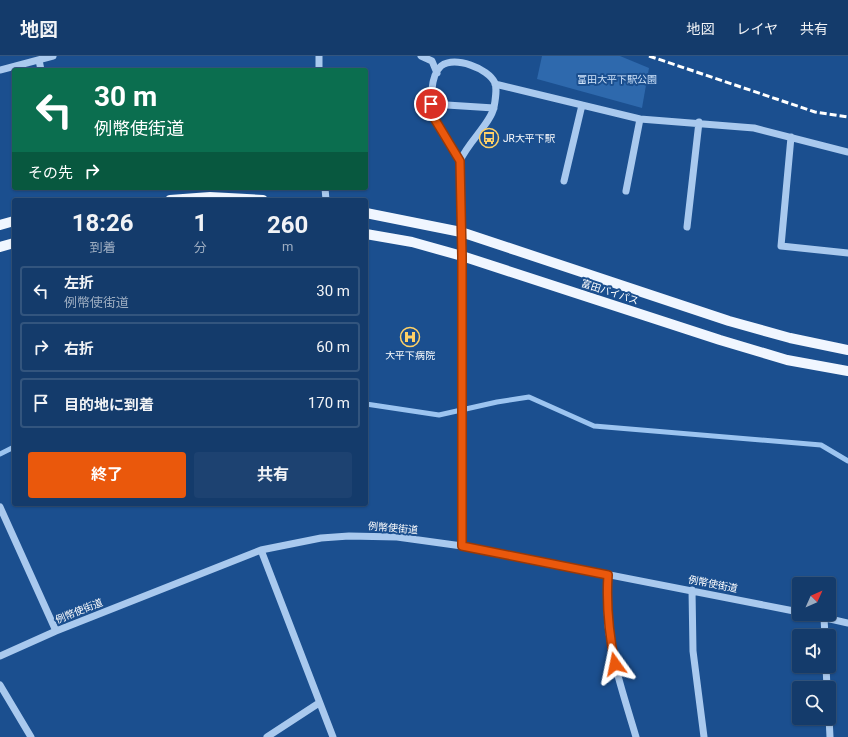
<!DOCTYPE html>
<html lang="ja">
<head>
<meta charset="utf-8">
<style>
  :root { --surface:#143b6b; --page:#1d4271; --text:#f1f3f6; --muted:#9dadc1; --line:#33557e; --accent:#ea580c }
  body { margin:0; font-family:Roboto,"Noto Sans JP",sans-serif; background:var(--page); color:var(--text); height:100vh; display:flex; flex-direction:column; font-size:15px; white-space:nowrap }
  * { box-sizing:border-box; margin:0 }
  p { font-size:13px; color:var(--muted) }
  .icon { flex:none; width:22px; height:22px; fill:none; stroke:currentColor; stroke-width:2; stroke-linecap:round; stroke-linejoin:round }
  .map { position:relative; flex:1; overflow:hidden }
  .drawer { position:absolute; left:12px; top:142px; width:356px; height:308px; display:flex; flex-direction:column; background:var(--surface); border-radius:4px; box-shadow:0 1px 3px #0004,0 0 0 1px var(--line) }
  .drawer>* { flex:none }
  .guide { position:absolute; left:12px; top:12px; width:356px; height:122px; border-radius:4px; box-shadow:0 1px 3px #0004,0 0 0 1px var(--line); background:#0b6e4f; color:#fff; overflow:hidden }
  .needle { width:26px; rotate:45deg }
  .tools { position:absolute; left:792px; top:521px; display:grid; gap:8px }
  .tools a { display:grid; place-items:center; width:44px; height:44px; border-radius:4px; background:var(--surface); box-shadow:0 1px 3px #0004,0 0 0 1px var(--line); font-size:20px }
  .pin { position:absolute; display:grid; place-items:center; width:34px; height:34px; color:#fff; margin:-17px; border:2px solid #fff; border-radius:50%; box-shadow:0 1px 4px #0007 }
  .me { position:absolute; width:44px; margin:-22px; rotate:348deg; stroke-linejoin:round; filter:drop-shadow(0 0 3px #0008) }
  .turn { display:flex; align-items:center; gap:14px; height:84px; padding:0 16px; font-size:18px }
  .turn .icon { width:52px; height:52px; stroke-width:2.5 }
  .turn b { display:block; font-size:28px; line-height:34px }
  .then { display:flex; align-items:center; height:38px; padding:0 16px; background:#0003; gap:8px; font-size:15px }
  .eta { display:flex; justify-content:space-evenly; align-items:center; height:68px; text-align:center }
  .eta b { font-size:24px; font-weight:700; line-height:28px }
  .button { display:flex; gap:8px; margin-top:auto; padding:8px 16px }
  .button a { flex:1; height:46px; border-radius:4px; background:var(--accent); color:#fff; font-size:16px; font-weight:700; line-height:46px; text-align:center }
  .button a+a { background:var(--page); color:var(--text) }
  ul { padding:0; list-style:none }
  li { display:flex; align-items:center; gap:12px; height:50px; margin:0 8px 6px; padding:0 8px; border:2px solid var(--line); border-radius:4px }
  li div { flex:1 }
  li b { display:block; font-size:15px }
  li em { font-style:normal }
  header { display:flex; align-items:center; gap:24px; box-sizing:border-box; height:56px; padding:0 20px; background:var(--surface); border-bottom:1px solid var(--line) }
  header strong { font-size:19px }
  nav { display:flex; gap:22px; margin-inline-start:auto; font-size:14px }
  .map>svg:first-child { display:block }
</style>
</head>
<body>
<header>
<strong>地図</strong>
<nav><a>地図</a><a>レイヤ</a><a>共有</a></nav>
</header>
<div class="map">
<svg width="848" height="681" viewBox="0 0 848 681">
  <rect width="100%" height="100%" fill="#1b4f8f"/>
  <path fill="#2e69ad" d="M542,0H620L649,12L642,52L537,23Z"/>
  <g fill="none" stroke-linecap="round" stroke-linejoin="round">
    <path stroke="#9cc4f0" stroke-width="5" d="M366,348L439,359L497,346L529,341L594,370L821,389L848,405
      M0,398L14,391"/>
    <path stroke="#a9c9ee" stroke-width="7" d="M319,0V14
      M421,0L432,5L437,17
      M39,4L41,14
      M0,14L53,0
      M495,28L640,63L754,72L848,96
      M431,48L494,52
      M791,81L781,190L848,197
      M460,105C453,91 437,74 434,60C430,47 430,20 441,10C455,0 488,12 495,27C497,32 495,46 494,51C491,67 468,86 460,105L462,200V490
      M564,125L582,49
      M325,132L326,144
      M626,135L640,63
      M687,171L699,66
      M0,451L56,575
      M261,494L333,681
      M608,519C607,538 606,558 609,577C614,612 626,647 636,681
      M692,534L693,595L704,681
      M808,558L848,567
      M824,562L825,580
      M0,600L56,575L261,494L321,482L349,480L397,481L462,490L799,556
      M826,610L827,632
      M0,629L31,681
      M829,661L830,681
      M267,681L319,647"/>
    <path stroke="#f0f6ff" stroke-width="10" d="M170,144L210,141L263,144
      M366,157L461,176L729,265L790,282L848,294
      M0,169L14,165
      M366,178L412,186L462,200L720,284L787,304L848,315
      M0,191L14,187"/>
    <path stroke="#fff" stroke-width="3" stroke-dasharray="7 3" stroke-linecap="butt" d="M649,0L815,56L848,61"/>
  </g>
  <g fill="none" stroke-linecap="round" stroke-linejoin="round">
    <defs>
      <path id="route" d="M431,48L434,62L460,105L462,200V490L608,519C606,550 609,578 615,608"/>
    </defs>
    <use href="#route" stroke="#983908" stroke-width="10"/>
    <use href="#route" stroke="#ea580c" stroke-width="7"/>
  </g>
  <defs>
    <symbol id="bus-ring" viewBox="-11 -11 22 22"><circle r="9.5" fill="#1b4f8f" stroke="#ffd166" stroke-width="1.5"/><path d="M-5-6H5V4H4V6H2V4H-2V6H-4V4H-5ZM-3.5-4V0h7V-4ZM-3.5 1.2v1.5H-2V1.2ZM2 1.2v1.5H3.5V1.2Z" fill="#ffd166"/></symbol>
    <symbol id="hospital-ring" viewBox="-11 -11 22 22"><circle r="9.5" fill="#1b4f8f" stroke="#ffd166" stroke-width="1.5"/><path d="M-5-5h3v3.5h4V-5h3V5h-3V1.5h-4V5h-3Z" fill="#ffd166"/></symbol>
  </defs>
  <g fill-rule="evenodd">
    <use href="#bus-ring" x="478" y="71" width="22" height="22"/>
    <use href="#hospital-ring" x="399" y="270" width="22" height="22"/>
  </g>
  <g text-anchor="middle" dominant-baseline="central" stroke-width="4" stroke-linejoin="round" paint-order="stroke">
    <g font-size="10" fill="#cfe3fa" stroke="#1b4f8f">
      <text x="617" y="23">富田大平下駅公園</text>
    </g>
    <g font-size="10" fill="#fff" stroke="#1b4f8f" text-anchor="start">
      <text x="503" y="82">JR大平下駅</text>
      <text x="410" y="299" text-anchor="middle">大平下病院</text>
    </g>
    <g font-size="10" fill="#fff" stroke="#1b4f8f">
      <text transform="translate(610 236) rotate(18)">富田バイパス</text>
      <text transform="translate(393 472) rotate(5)">例幣使街道</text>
      <text transform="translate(713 528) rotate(11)">例幣使街道</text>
      <text transform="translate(79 555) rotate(-22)">例幣使街道</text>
    </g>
  </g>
</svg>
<div class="tools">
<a><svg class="needle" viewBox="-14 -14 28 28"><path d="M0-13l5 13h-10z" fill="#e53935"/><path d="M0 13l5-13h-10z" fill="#9dadc1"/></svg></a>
<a><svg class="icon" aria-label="sound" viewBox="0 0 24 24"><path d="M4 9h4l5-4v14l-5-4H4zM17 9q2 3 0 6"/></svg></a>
<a><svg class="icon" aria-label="search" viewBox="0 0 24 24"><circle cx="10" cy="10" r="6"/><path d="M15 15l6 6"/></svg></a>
</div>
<div class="pin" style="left:431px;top:48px;background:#d93025"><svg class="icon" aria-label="arrive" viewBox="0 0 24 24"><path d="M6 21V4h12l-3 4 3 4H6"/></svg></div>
<svg class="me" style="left:615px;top:608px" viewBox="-20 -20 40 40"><path d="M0-17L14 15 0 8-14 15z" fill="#ea580c" stroke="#fff" stroke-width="4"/></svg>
<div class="guide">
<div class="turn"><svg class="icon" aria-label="left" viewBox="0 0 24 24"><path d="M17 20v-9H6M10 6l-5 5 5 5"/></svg><div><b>30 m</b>例幣使街道</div></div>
<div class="then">その先<svg class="icon" aria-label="right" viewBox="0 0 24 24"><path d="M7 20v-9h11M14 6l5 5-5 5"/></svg></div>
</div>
<section class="drawer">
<div class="eta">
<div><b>18:26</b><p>到着</p></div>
<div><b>1</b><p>分</p></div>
<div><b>260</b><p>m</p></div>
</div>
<ul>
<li><svg class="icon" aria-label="left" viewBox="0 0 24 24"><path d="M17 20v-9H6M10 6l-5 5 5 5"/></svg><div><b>左折</b><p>例幣使街道</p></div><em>30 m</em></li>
<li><svg class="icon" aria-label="right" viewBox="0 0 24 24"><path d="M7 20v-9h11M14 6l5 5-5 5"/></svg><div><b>右折</b></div><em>60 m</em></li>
<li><svg class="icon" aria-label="arrive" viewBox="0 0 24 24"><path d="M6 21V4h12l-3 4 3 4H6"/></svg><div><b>目的地に到着</b></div><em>170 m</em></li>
</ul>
<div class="button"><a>終了</a><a>共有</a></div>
</section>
</div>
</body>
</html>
